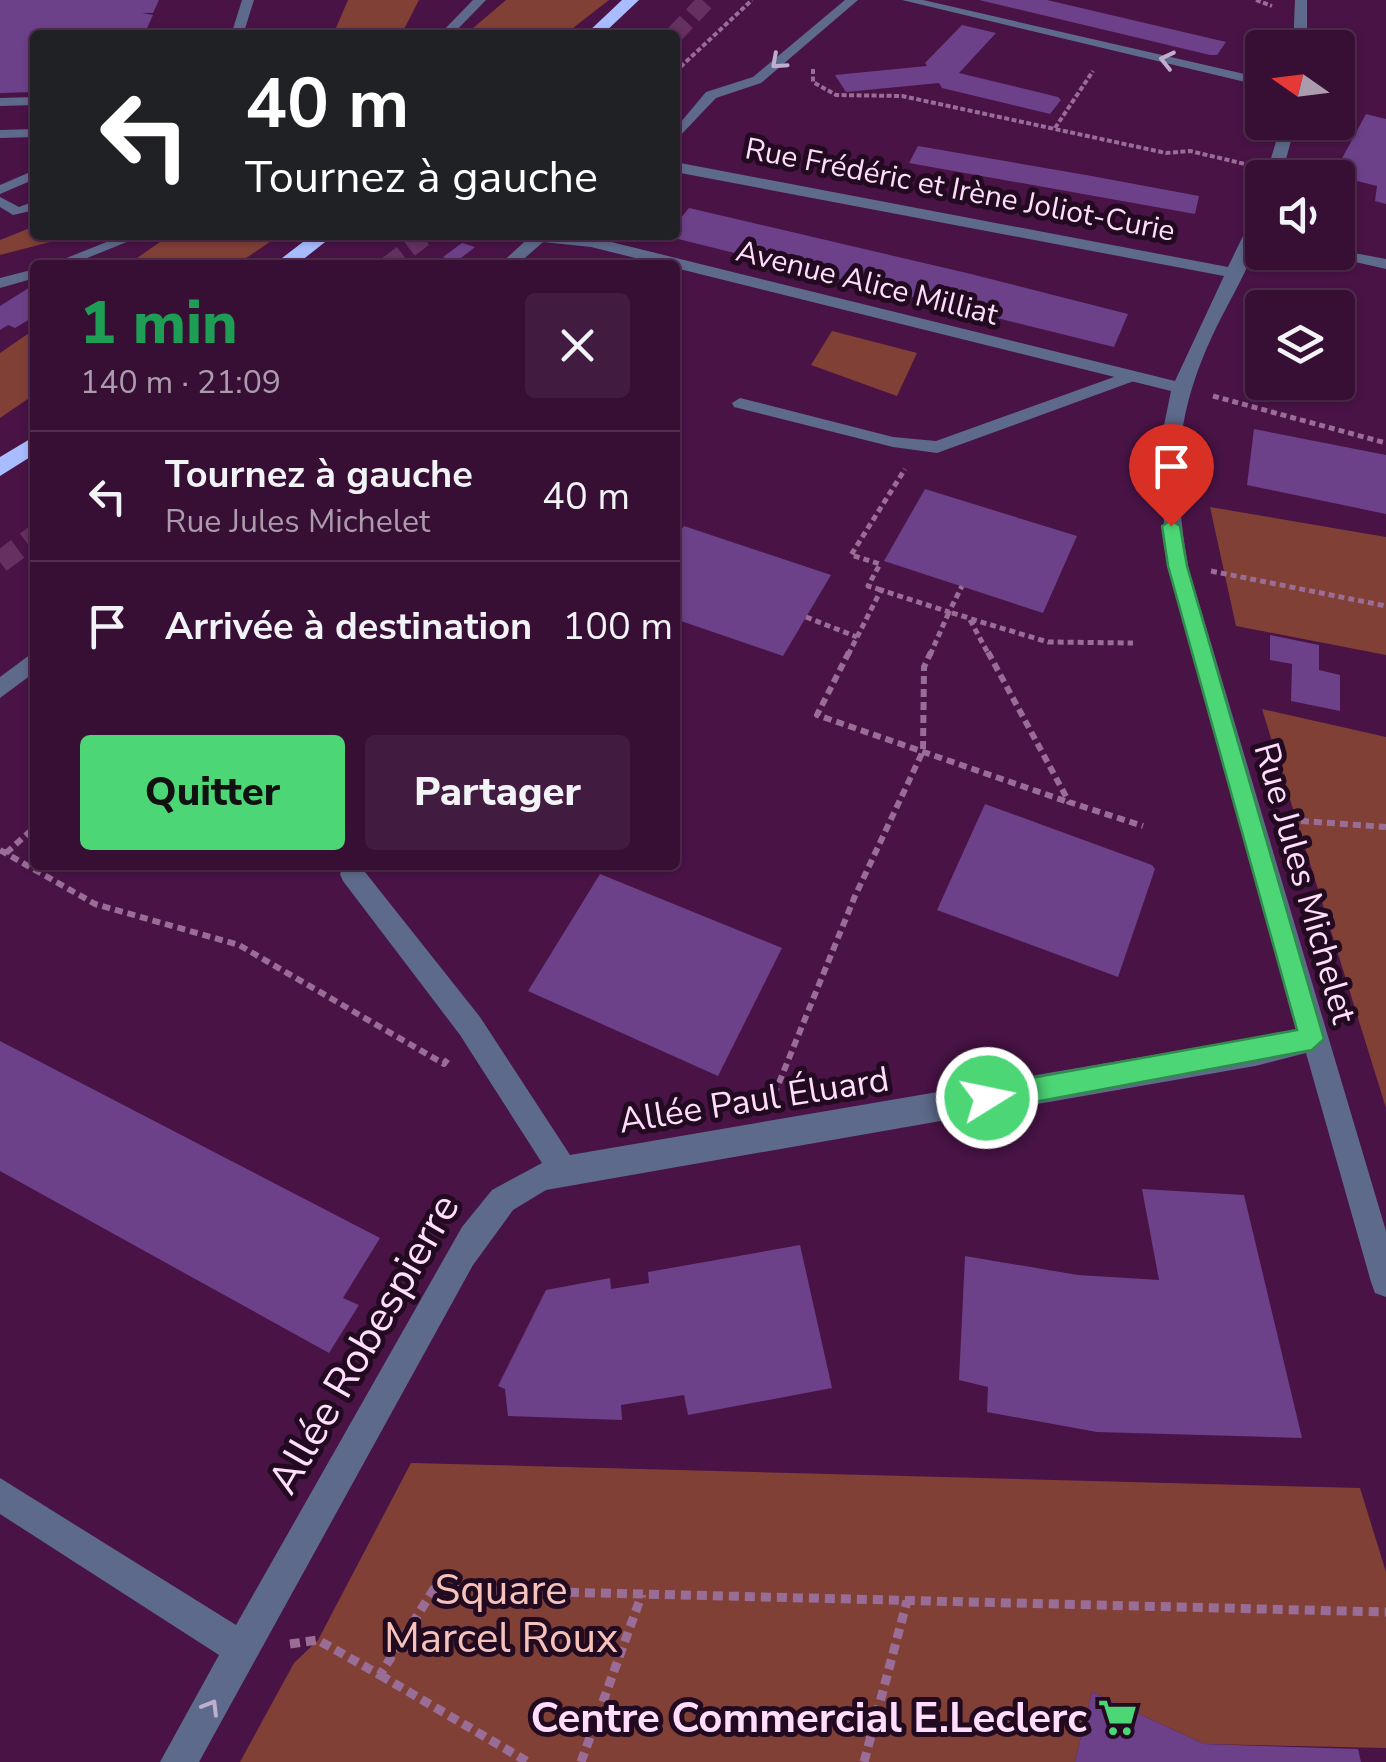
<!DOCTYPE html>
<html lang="fr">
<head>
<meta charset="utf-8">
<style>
  :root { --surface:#370e34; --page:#421c40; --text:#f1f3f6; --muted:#aa9cac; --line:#512e4f; --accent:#4cd676 }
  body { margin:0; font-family:"Nunito Sans",sans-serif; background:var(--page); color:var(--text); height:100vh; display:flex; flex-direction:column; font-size:38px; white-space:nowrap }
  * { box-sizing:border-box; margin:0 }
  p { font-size:32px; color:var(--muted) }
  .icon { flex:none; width:55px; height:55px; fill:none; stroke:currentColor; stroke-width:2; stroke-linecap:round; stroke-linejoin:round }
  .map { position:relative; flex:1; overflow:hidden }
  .side { position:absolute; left:30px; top:260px; width:650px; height:610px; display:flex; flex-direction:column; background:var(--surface); border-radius:10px; box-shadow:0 2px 8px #0004,0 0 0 2px var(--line) }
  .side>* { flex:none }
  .hud { position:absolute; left:30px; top:30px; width:650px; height:210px; border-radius:10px; box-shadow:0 2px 8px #0004,0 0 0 2px var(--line); background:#202124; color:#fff; overflow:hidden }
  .needle { width:65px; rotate:284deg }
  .fabs { position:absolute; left:1245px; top:30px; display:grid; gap:20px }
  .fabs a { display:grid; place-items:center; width:110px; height:110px; border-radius:10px; background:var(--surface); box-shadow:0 2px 8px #0004,0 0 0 2px var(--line); font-size:50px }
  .pin { position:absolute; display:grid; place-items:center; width:85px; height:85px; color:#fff; margin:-102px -42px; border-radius:50% 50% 50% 0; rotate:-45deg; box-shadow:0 0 10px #0007 }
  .pin .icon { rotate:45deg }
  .me { position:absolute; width:110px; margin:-55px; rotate:80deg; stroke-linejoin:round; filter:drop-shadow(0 0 8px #0008) }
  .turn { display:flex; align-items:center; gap:35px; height:210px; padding:0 50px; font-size:45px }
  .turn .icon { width:130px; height:130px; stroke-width:2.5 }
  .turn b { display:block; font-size:70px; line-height:85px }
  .round { display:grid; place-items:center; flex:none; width:105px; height:105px; border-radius:10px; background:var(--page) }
  .overview { display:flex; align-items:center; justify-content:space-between; height:170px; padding:0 50px }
  h1 { font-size:60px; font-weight:800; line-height:75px; color:#1e9e55 }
  .primary-button { display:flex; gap:20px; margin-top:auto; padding:20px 50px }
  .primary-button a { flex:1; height:115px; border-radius:10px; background:var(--accent); color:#111; font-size:40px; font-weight:800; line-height:115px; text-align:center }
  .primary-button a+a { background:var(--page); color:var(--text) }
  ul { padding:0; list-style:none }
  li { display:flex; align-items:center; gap:30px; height:130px; padding:0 50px; border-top:2px solid var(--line) }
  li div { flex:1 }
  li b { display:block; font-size:38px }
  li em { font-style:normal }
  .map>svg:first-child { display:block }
</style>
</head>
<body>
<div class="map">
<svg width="1386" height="1762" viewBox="0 0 1386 1762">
  <rect width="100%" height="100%" fill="#491346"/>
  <path fill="#814036" d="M348,0H419L401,35H333Z
    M506,0H609L564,35H465Z
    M35,226V235H77L0,255V240Z
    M170,235H280L236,265H127Z
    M35,329V394L0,418V353Z
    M832,331L917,353L897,396L811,365Z
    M1210,507L1386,537V655L1236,626Z
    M1262,709L1386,737V1108Z
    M411,1463L1360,1488L1386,1572V1748L1204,1744L1092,1692L1075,1762H240L294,1663L318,1640Z"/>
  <path fill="#6c4189" d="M0,0H159L153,13H142L153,15L144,35H35V92L0,93Z
    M979,0H1047L1226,42L1217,55H1210Z
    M962,25L996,33L959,73L1058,97L1061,100L1050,114L942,88L939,83L846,92L835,75L927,66L925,63Z
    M1366,114L1386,119V204L1375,201L1377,186L1333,175Z
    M918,146L1086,175L1199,196L1195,214L909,163Z
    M689,208L971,274L1128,314L1114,347L666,236L675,235V225Z
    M462,243L475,247L456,262L443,257Z
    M35,284V316L15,328L8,325L0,330V306Z
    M1254,429L1386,455V514L1247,485Z
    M925,489L1077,536L1043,613L884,561Z
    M684,526L831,575L783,656L675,619V538Z
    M1270,635L1319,645V670L1340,675V711L1291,701L1292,664L1270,660Z
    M985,804L1152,865L1155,869L1118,977L937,910Z
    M600,874L782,948L718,1076L528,991Z
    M0,1041L380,1238L343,1298L359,1305L329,1353L0,1171Z
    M1142,1189L1244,1195L1302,1438L1097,1432L987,1412L988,1387L959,1380L965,1256L1078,1275L1159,1280Z
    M800,1245L832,1388L688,1415L684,1395L621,1405L622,1420L508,1416L505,1389L498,1386L546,1290L610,1278L611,1289L649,1283L648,1272Z
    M1092,1692L1204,1744L1358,1749L1361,1762H1075Z"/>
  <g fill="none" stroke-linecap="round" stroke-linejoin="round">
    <path stroke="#643161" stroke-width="18" stroke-dasharray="18 9" stroke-linecap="butt" d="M674,35L707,0
      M388,265L427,235"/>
    <path stroke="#643161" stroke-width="22" stroke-dasharray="22 11" stroke-linecap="butt" d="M0,562L35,536"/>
    <path stroke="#9a6d97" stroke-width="4" stroke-dasharray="5 2.5" stroke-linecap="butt" d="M1256,0L1272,6
      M813,69V82L836,95L902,96L1166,153L1190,151L1245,164
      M675,72L752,0
      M1055,128L1093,71"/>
    <path stroke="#9a6d97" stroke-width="5" stroke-dasharray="6 4" stroke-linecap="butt" d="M1213,396L1386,443
      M1211,571L1386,606
      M881,590L868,586L880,564L851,555L905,469
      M806,617L857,637
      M971,619L1048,642L1133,643
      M848,655L881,590L949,612L962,586
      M930,655L949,612L969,618L989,655"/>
    <path stroke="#9a6d97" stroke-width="6" stroke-dasharray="8 5" stroke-linecap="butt" d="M849,652L817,715L1068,802
      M988,652L1069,802L1143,826
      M1288,820L1386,827
      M0,850L95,904L239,945L444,1064L449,1057
      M6,853L35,827
      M774,1095L855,896L923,751L924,667L931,652"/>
    <path stroke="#9a6d97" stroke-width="9" stroke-dasharray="10 6" stroke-linecap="butt" d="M290,1644L318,1640L380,1675L434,1589L1386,1612
      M380,1675L528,1762
      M581,1762L642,1594
      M864,1762L907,1601"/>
    <path fill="#5e6a8b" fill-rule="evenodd" d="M242,0H254L243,35H231Z
      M473,0H486L452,35H439Z
      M845,0H858L761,83L716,98L675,141V129L706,92L753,77Z
      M902,0H923L1262,78V86Z
      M35,97V105L0,106V98Z
      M35,129V137L0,138V130Z
      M35,170V179L0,194V185Z
      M0,197L19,207L35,201V210L13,215L0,207Z
      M124,235H144L70,265H49Z
      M35,269V278L0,288V278Z
      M1128,372L1136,377L1134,381L937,453L893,447L734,407L732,403L740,398L893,437L936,441Z"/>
    <path fill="#5e6a8b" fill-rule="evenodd" d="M1295,0H1307V48H1293Z
      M1282,122H1296L1281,178H1265Z
      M675,162L1228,267L1254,213L1262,208C1262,250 1234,291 1216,328C1175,413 1172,473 1188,566L1386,1231V1297L1375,1293L1371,1282L1306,1053L1255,1066L546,1190L513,1210L473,1265L199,1762H160L219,1655L0,1514V1478L236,1625L462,1227L492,1190L542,1163L460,1035L343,881L340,874L343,867H361L480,1017L570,1155L1299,1030L1168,566L1158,455L1171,391L591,247L543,242L517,265H499L532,235L591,237L1175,381L1224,276L675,172Z
      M1338,250L1386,259V269L1311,252Z
      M35,651V672L0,698V677Z"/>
    <path fill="#a7bdff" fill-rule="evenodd" d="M622,0H639L602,35H585Z
      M312,235H334L296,265H273Z
      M35,436V454L0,476V457Z"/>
  </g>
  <defs><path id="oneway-chevron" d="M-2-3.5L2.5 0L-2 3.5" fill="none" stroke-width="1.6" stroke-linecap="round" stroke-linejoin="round" transform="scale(2.5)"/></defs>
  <g stroke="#bfafce">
    <use href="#oneway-chevron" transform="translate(1167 60) rotate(-167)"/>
    <use href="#oneway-chevron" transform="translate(778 62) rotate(138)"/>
    <use href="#oneway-chevron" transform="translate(211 1707) rotate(-59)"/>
  </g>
  <path fill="#4cd676" stroke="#318b4d" stroke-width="2.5" d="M1171,520L1180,526L1187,566L1324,1039L1312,1050L987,1111L978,1107L974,1098L978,1090L987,1086L1297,1030L1168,566L1162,526Z"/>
  <defs>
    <symbol id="supermarket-bare" viewBox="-9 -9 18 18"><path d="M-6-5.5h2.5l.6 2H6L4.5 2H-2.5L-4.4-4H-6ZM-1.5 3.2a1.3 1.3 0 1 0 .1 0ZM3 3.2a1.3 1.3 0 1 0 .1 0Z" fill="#4cd676" stroke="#220b21" stroke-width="2.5" paint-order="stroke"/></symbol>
  </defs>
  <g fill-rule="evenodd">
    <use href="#supermarket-bare" x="1090" y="1690" width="55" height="55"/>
  </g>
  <g text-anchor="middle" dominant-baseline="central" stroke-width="10" stroke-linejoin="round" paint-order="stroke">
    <g font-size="30" fill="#ffddfb" stroke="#220b21">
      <text transform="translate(960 190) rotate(11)">Rue Frédéric et Irène Joliot-Curie</text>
      <text transform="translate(867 283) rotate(14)">Avenue Alice Milliat</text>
    </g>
    <g font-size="35" fill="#ffddfb" stroke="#220b21">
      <text transform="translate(1305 883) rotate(74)">Rue Jules Michelet</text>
      <text transform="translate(754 1100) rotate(-9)">Allée Paul Éluard</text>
    </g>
    <g font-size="42" fill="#ffddfb" stroke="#220b21">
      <text transform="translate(364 1344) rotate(-60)">Allée Robespierre</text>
    </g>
    <g font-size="42" fill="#f6c2b9" stroke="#220b21">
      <text x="501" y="1590">Square<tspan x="501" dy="48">Marcel Roux</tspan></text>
    </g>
    <g font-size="42" font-weight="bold" fill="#ffddfb" stroke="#220b21" text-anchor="end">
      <text x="1087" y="1718">Centre Commercial E.Leclerc</text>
    </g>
  </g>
</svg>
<div class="fabs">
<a><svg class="needle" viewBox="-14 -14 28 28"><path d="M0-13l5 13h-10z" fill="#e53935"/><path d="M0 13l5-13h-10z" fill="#aa9cac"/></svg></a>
<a><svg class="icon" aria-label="sound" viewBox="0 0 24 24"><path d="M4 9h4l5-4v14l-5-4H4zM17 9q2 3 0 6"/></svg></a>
<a><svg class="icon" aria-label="layers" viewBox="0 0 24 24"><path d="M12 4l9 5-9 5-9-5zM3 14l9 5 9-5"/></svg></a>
</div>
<div class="pin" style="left:1171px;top:526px;background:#d93025"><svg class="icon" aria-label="arrive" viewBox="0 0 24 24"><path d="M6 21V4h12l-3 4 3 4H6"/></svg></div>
<svg class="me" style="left:987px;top:1098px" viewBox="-20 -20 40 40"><circle r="17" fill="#4cd676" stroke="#fff" stroke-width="3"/><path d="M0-11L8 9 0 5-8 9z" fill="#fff"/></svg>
<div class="hud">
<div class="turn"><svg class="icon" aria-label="left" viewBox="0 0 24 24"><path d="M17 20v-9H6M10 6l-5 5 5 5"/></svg><div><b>40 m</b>Tournez à gauche</div></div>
</div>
<section class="side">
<div class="overview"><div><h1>1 min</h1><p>140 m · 21:09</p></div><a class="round"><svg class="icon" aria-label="close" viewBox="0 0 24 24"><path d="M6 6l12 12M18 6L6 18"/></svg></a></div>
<ul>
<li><svg class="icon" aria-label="left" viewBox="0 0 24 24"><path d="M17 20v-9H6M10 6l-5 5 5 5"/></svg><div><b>Tournez à gauche</b><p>Rue Jules Michelet</p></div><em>40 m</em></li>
<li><svg class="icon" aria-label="arrive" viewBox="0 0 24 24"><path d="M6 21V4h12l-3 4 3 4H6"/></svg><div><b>Arrivée à destination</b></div><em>100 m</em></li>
</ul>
<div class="primary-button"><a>Quitter</a><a>Partager</a></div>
</section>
</div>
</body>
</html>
